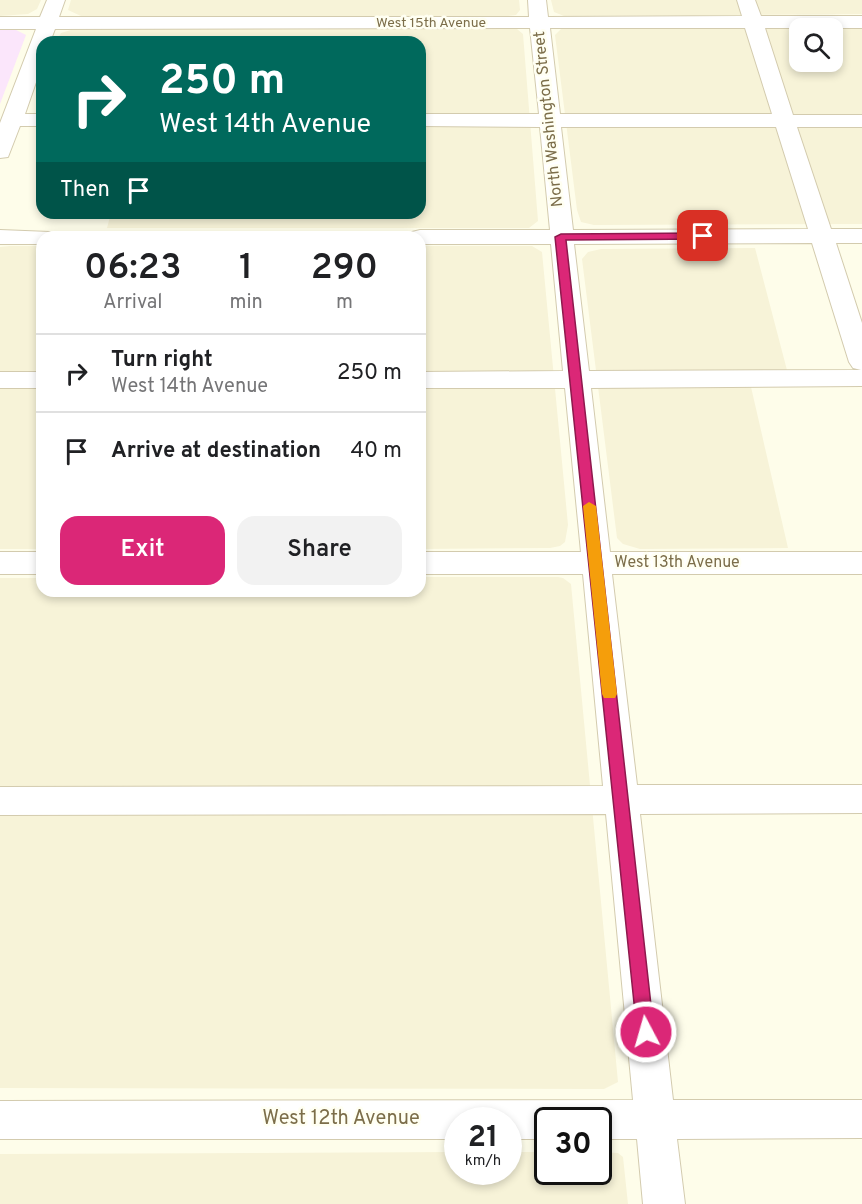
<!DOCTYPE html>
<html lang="en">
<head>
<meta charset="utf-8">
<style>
  :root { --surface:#fff; --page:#f2f2f2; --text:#202124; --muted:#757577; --line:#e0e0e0; --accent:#db2777 }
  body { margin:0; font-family:Overpass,sans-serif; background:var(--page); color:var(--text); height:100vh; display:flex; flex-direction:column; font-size:22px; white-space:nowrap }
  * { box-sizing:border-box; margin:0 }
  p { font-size:20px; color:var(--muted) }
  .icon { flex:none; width:33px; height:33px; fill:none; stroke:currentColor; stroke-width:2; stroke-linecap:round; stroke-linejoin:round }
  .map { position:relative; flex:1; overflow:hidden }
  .details { position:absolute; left:36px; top:231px; width:390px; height:366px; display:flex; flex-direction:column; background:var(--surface); border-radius:18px; box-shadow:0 3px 9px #0003 }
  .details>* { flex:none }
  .top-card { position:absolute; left:36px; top:36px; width:390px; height:183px; border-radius:18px; box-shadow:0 3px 9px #0003; background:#00695c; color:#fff; overflow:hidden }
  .tools { position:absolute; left:789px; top:18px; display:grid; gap:12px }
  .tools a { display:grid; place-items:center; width:54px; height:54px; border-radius:12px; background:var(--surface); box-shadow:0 3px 9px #0003; font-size:30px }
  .speed { position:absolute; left:444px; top:1107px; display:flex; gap:12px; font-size:30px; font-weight:700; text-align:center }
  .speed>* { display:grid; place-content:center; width:78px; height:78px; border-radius:50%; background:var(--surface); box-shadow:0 3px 9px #0003; line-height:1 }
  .speed small { font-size:15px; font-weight:400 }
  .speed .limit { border:3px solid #111; border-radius:9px; background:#fff; color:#111 }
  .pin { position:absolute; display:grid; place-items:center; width:51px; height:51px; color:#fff; margin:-26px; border-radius:12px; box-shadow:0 3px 9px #0006 }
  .me { position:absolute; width:66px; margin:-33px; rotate:354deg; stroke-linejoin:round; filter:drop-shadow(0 0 4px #0008) }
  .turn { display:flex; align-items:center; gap:21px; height:126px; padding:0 24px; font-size:27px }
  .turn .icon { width:78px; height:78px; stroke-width:2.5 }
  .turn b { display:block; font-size:42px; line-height:51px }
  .then { display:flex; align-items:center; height:57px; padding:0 24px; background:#0003; gap:12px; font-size:22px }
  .eta { display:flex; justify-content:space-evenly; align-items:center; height:102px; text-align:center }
  .eta b { font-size:36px; font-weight:600; line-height:42px }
  .primary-button { display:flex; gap:12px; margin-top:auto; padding:12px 24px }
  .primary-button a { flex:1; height:69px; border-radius:18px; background:var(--accent); color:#fff; font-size:24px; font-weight:600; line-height:69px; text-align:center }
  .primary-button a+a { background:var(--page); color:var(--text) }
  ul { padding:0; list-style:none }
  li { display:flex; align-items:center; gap:18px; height:78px; padding:0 24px; border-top:2px solid var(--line) }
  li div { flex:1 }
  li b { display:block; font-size:22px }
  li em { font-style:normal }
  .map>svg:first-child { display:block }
</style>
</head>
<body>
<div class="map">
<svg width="862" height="1204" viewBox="0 0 862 1204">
  <rect width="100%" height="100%" fill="#fefdea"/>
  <path fill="#f7f3d8" d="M0,0H41L37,9L28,14L0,16Z
    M71,0H519L520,10L516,15L508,16H81L68,10Z
    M551,0H862V14L564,16L554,12Z
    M509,28L517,29L523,34L538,221L529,228H107L111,213H420V42H56L61,33L74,29Z
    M561,29H799L800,62H832L833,29H862V224L594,225L581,222L577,210L555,35Z
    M10,246H42V549H0V247Z
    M420,246H532L542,252L568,525L565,542L560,546L550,548L420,549Z
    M755,248L788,374H748L788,548L640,549L623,544L617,538L582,259L588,252L601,249Z
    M420,577H558L563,578L571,584L618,1082L604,1089L0,1088V578H42V591H420Z
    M457,1152L458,1172H508L509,1152H547L548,1172H598L599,1152L618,1153L623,1157L628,1204H0V1154Z"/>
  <path fill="#fbe6fb" d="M0,29H14L26,35L0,104Z"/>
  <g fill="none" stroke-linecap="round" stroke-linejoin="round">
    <defs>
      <path id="minor" d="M47,0H65L59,17H529L528,0H546L548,17L742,16L737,0H755L761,16H862V28H765L793,115H862V127H797L831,229H862V243H836L862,323V386L591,388L610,552H862V574H612L637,785H862V813L640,814L673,1100H862V1138L677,1139L685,1204H643L637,1139H598V1120H548V1139H508V1120H458V1139H0V1101L633,1100L606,814L0,815V787L603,786L583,574H420V552H581L565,388H420V372L563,371L551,244H420V237H408L412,232L420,230H550L540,127L420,126V114H539L530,28L55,29L50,42H42V65L25,114H42V126H20L8,157L0,158V123L36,29H0V17H40ZM550,28H745L772,114H560ZM561,127H776L808,229L573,230ZM812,243L849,362L853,368L861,370L589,371L574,244Z
        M0,230L50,232L54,237H42V244H0Z
        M0,372H42V388H0Z
        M0,552H42V574H0Z"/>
    </defs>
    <use href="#minor" stroke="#d3cbae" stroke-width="2"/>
    <use href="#minor" fill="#fff" fill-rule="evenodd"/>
  </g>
  <path fill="#db2777" stroke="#8e194d" stroke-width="1.5" d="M703,233L708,236L707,239L566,240L654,1032L652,1038L646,1040L640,1038L637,1032L555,237L561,234Z"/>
  <path fill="#f59e0b" d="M589,502L596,506L617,694L615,698H604L602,694L583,506Z"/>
  <g text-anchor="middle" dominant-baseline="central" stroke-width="5" stroke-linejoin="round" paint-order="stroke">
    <g font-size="14" fill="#7c6e4a" stroke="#fffff2">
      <text x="431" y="23">West 15th Avenue</text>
    </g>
    <g font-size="16" fill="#7c6e4a" stroke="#fffff2">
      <text transform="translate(549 119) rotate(-96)">North Washington Street</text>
      <text x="677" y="563">West 13th Avenue</text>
    </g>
    <g font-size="20" fill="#7c6e4a" stroke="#fffff2">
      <text x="341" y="1119">West 12th Avenue</text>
    </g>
  </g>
</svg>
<div class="tools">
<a><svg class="icon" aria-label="search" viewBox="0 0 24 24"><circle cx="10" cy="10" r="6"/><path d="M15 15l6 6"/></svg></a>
</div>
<div class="speed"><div>21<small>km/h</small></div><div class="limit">30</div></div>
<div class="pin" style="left:703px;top:236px;background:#d93025"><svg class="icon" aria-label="arrive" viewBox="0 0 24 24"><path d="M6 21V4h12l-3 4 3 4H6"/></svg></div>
<svg class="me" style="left:646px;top:1032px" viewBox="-20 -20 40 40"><circle r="17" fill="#db2777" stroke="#fff" stroke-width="3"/><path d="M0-11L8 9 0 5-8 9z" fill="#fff"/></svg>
<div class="top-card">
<div class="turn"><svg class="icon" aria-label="right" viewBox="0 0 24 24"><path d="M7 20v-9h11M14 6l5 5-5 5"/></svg><div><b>250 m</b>West 14th Avenue</div></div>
<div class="then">Then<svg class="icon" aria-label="arrive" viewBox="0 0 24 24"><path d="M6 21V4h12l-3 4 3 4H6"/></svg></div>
</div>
<section class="details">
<div class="eta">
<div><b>06:23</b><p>Arrival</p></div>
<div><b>1</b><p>min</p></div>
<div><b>290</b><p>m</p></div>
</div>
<ul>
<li><svg class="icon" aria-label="right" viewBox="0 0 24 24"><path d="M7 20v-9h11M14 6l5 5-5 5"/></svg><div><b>Turn right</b><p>West 14th Avenue</p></div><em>250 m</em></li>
<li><svg class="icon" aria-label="arrive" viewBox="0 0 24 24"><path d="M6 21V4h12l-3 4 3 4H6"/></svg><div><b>Arrive at destination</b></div><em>40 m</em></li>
</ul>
<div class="primary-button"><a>Exit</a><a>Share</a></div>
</section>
</div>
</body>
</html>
